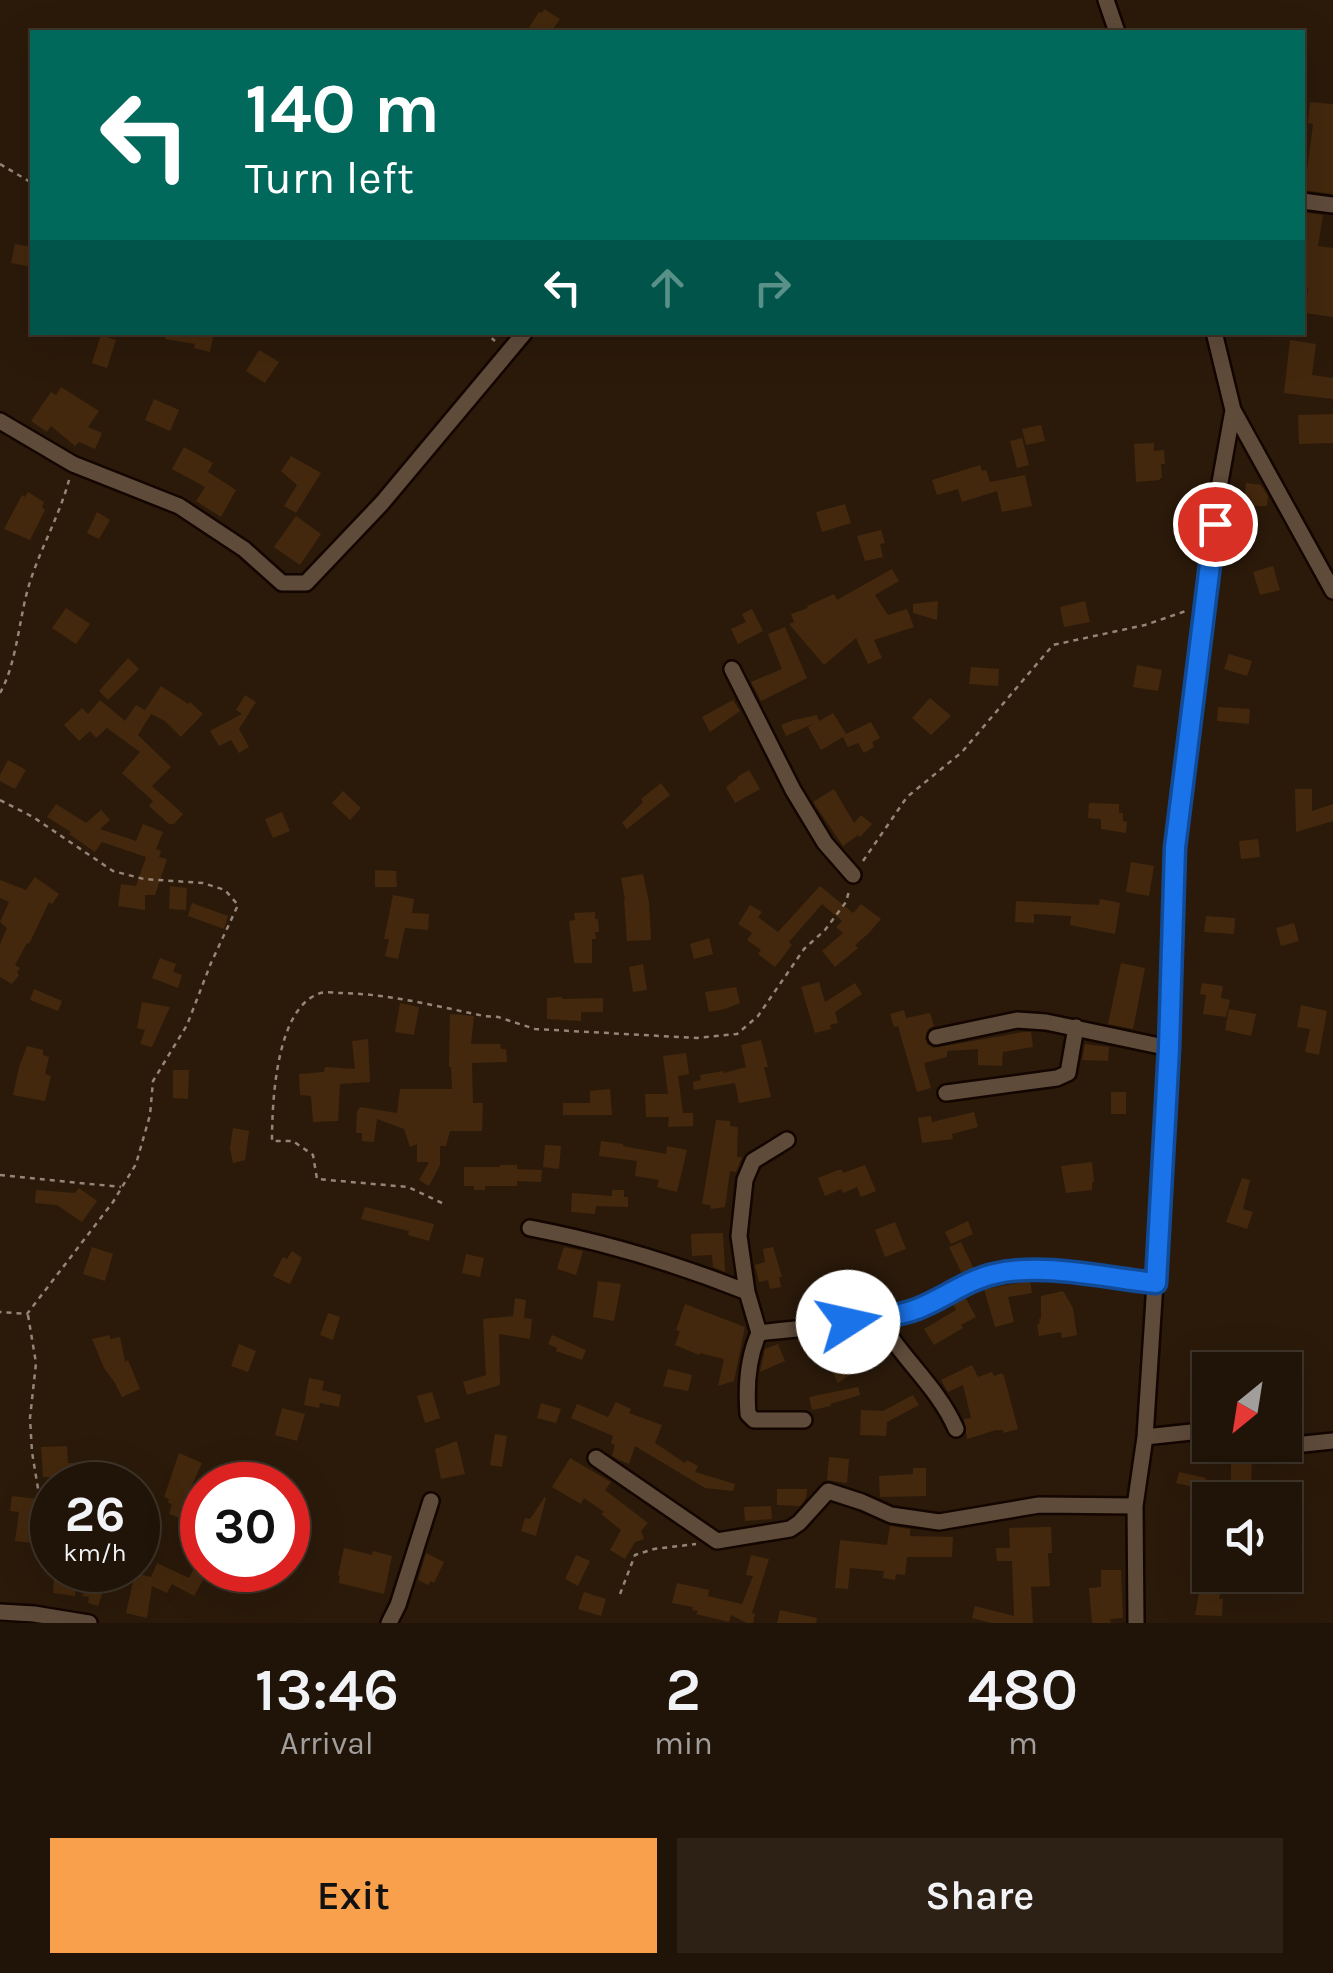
<!DOCTYPE html>
<html lang="en">
<head>
<meta charset="utf-8">
<style>
  :root { --surface:#201408; --page:#2d2116; --text:#f1f3f6; --muted:#a29e9c; --line:#3d3329; --accent:#f8a04b }
  body { margin:0; font-family:Karla,sans-serif; background:var(--page); color:var(--text); height:100vh; display:flex; flex-direction:column; font-size:38px; white-space:nowrap }
  * { box-sizing:border-box; margin:0 }
  p { font-size:32px; color:var(--muted) }
  .icon { flex:none; width:55px; height:55px; fill:none; stroke:currentColor; stroke-width:2; stroke-linecap:round; stroke-linejoin:round }
  .map { position:relative; height:1623px; overflow:hidden }
  .details { display:flex; flex-direction:column; background:var(--surface); flex:1 }
  .details>* { flex:none }
  .banner { position:absolute; left:30px; top:30px; width:1275px; height:305px; border-radius:0px; box-shadow:0 10px 40px #0002,0 0 0 2px var(--line); background:#00695c; color:#fff; overflow:hidden }
  .needle { width:65px; rotate:210deg }
  .tools { position:absolute; left:1192px; top:1352px; display:grid; gap:20px }
  .tools a { display:grid; place-items:center; width:110px; height:110px; border-radius:0px; background:var(--surface); box-shadow:0 10px 40px #0002,0 0 0 2px var(--line); font-size:50px }
  .speed { position:absolute; left:30px; top:1462px; display:flex; gap:20px; font-size:50px; font-weight:700; text-align:center }
  .speed>* { display:grid; place-content:center; width:130px; height:130px; border-radius:50%; background:var(--surface); box-shadow:0 10px 40px #0002,0 0 0 2px var(--line); line-height:1 }
  .speed small { font-size:25px; font-weight:400 }
  .speed .limit { border:15px solid #d22; background:#fff; color:#111 }
  .pin { position:absolute; display:grid; place-items:center; width:85px; height:85px; color:#fff; margin:-42px; border:5px solid #fff; border-radius:50%; box-shadow:0 2px 10px #0007 }
  .me { position:absolute; width:110px; margin:-55px; rotate:80deg; stroke-linejoin:round; filter:drop-shadow(0 0 8px #0008) }
  .turn { display:flex; align-items:center; gap:35px; height:210px; padding:0 50px; font-size:45px }
  .turn .icon { width:130px; height:130px; stroke-width:2.5 }
  .turn b { display:block; font-size:70px; line-height:85px }
  .lanes { display:flex; align-items:center; height:95px; padding:0 50px; background:#0003; justify-content:center; gap:50px; direction:ltr }
  .lanes .off { opacity:.35 }
  .eta { display:flex; justify-content:space-evenly; align-items:center; height:170px; text-align:center }
  .eta b { font-size:60px; font-weight:600; line-height:70px }
  .button { display:flex; gap:20px; margin-top:auto; padding:20px 50px }
  .button a { flex:1; height:115px; border-radius:0px; background:var(--accent); color:#111; font-size:40px; font-weight:600; line-height:115px; text-align:center }
  .button a+a { background:var(--page); color:var(--text) }
  .map>svg:first-child { display:block }
</style>
</head>
<body>
<div class="map">
<svg width="1333" height="1623" viewBox="0 0 1333 1623">
  <rect width="100%" height="100%" fill="#2b1a0a"/>
  <path fill="#43280d" d="M544,9L560,19L551,32H526L539,12L542,13Z
    M1310,102L1333,104V194L1302,190V177L1306,178L1313,124L1308,123Z
    M1302,212L1323,215L1318,246L1333,248V317L1305,313L1308,288L1302,287Z
    M15,244L32,247V267L11,263Z
    M166,332H214L210,352L194,348L195,344L165,339Z
    M101,335L116,340L107,368L92,363Z
    M1290,340L1316,344L1312,375L1333,378V399L1284,393Z
    M259,350L279,362L265,383L246,371Z
    M61,387L99,411L88,427L102,433L95,449L79,442L75,446L51,426L47,432L31,421L51,392L56,395Z
    M154,399L179,410L170,431L145,420Z
    M1333,414V443L1299,444L1298,415Z
    M1041,425L1045,441L1026,445L1022,429Z
    M1022,438L1029,465L1017,468L1010,441Z
    M1154,443V451L1164,450L1165,464H1161L1162,478H1160V480L1136,482L1134,444Z
    M184,447L213,463L208,472L236,490L221,517L196,501L205,487L172,469Z
    M291,456L321,473L296,513L284,506L297,485L281,471Z
    M980,465L982,471L986,470L990,482L1025,475L1032,506L1002,512L997,491L962,502L958,489L937,495L932,480Z
    M1246,483L1261,485L1268,496L1267,506H1244Z
    M28,492L44,502L42,507L45,510L30,540L4,529L22,495L25,497Z
    M845,504L851,523L822,532L816,512Z
    M97,512L110,520L99,539L87,533Z
    M296,516L321,534L300,565L274,547Z
    M881,530L885,543L880,544L883,557L865,561L857,536Z
    M1273,566L1280,590L1260,595L1253,572Z
    M892,569L899,581L875,595L888,615L907,609L914,627L874,640L882,658L868,664L856,638L824,665L789,624L794,622L791,614L808,608L807,606L834,594L837,600Z
    M938,601L937,620L913,613V604Z
    M1085,601L1090,622L1064,627L1060,607Z
    M66,608L90,624L76,644L52,628Z
    M752,609L763,631L738,644L731,629L746,622L742,614Z
    M785,627L807,678L761,701L751,682L782,669L768,634Z
    M1229,654L1252,661L1247,676L1224,669Z
    M128,658L139,669L108,700L99,691Z
    M1137,665L1162,670L1158,691L1133,687Z
    M971,667L999,669L998,686L969,684Z
    M161,686L188,704L190,702L203,714L181,737L165,721L151,714L138,735L171,767L152,786L183,814L174,824H169L149,806L153,801L122,773L140,752L107,728L96,738L90,731L79,741L64,725L82,708L88,714L100,700L125,721L136,705L145,710Z
    M245,695L256,702L239,729L249,747L239,753L231,740L219,746L210,731L242,714L236,710Z
    M930,698L951,716L931,735L912,718Z
    M733,700L740,711L710,732L702,717Z
    M1218,707L1250,709L1249,724L1217,721Z
    M833,713L846,734L871,722L880,738L872,742L874,747L864,753L858,743L848,747L843,737L821,750L808,727L815,723L786,736L781,725L794,720L817,715L819,721Z
    M8,760L26,770L15,789L0,781V775Z
    M749,770L760,789L735,803L726,787L738,778L737,777Z
    M661,783L670,795L627,829L622,823L643,802L641,799Z
    M834,789L854,823L861,815L872,824L860,837L858,835L843,846L813,802Z
    M1295,789H1312V811L1333,804V821L1296,832Z
    M343,791L361,808L350,820L332,803Z
    M1089,803L1119,804V813H1123V821L1127,822L1126,833L1101,829V819L1088,818Z
    M56,804L86,823L101,810L110,820L100,829L136,841L143,824L163,832L156,849L161,851L159,857L167,859L155,895H145V910L118,906L121,884L136,886L146,857L102,842L95,852L69,834L71,832L47,817Z
    M282,812L290,831L273,838L265,819Z
    M1258,839L1260,857L1241,859L1239,841Z
    M1131,862L1154,866L1149,896L1126,892Z
    M375,870L396,871L397,887H375Z
    M643,874L649,902L651,940L627,941L624,899H625L621,878Z
    M35,877L59,894L52,904L49,902L29,944L27,943L15,965L20,968L17,972L19,975L12,984L0,977V944L7,928L0,922L9,902L0,898V880L26,890Z
    M170,886L187,888L186,910L169,909Z
    M820,886L853,913L861,904L881,919L869,933L855,945L858,948L835,967L822,951L843,933L836,927L842,921L822,904L789,942L792,945L775,967L758,954L761,950L747,940L752,933L738,924L750,905L762,912L758,917L778,932Z
    M393,895L414,899L412,913L429,914L428,930L405,928L398,959L385,956L389,939H384Z
    M1100,899L1120,903L1115,934L1070,925L1071,916L1034,914V923L1015,922L1016,901L1099,905Z
    M192,903L228,916L224,929L188,916Z
    M595,912V919H598L599,932H595L596,939H592V963H574L569,921L575,920L574,913Z
    M1206,916L1235,918L1234,934L1204,932Z
    M1294,923L1299,941L1281,946L1276,928Z
    M709,938L713,954L694,959L690,944Z
    M160,958L176,964L173,972L182,975L178,988L152,978Z
    M1121,963L1145,968L1133,1029L1108,1024Z
    M643,964L647,990L633,992L629,967Z
    M819,982L825,1002L855,983L862,994L835,1012L838,1023L830,1025L831,1029L815,1033L801,987Z
    M1202,983L1223,986L1221,998L1230,1000L1226,1017L1203,1014L1206,995L1200,994Z
    M736,987L740,1003L725,1009L709,1012L705,992Z
    M34,989L62,1001L58,1011L30,1000Z
    M562,997V999L603,998V1012H581V1021L547,1019V998Z
    M142,1002L170,1007L152,1047L140,1044L145,1030L137,1028Z
    M400,1003L419,1007L414,1035L395,1032Z
    M1301,1005L1327,1011L1319,1055L1305,1052L1310,1029L1297,1027Z
    M1229,1009L1256,1014L1251,1036L1225,1030Z
    M904,1010L906,1018L930,1013L934,1026L928,1029L925,1038L927,1044L933,1048L1023,1032H1031L1033,1047L1003,1052L1002,1066L978,1065V1049L947,1051V1057L924,1063L931,1088L917,1092L898,1026L894,1027L890,1014Z
    M450,1014L474,1016L471,1044H500L501,1049H506L507,1062L472,1063L473,1103H483L482,1131H450L446,1146H440V1165L429,1186L419,1180L429,1162H417V1144L410,1147L404,1129L377,1119L374,1142L362,1141V1133H356L357,1112L360,1107L397,1113L400,1089H452L451,1067H449Z
    M368,1039L370,1082L340,1084L338,1121L313,1122L311,1096L300,1095L299,1074L324,1072L325,1067L355,1069L352,1041Z
    M761,1040L768,1067H764L771,1097L739,1103L735,1083L694,1090L693,1082L701,1080L700,1075L723,1071L724,1073L746,1067L741,1045Z
    M1085,1044L1109,1047L1108,1061L1082,1060Z
    M27,1046L43,1050V1055L49,1057L45,1074L51,1076L45,1101L13,1095L19,1067Z
    M686,1053L689,1074L678,1076L683,1113H693V1126L668,1127L669,1117H646L645,1094H668L663,1056Z
    M173,1070H189L188,1099L173,1098Z
    M610,1089L612,1115H563V1103H590V1091Z
    M1111,1092H1126V1114H1111Z
    M974,1112L978,1127L952,1134L953,1139L922,1143L918,1118L931,1116L932,1122Z
    M716,1120L730,1121V1126L738,1127L737,1157H742L736,1172L730,1171L725,1207L711,1209L710,1205L702,1204Z
    M233,1128L249,1131L245,1160L233,1163L230,1148Z
    M601,1141L623,1144V1146L666,1154L667,1146L687,1150L677,1192L657,1187L659,1180L635,1176L637,1161L599,1156Z
    M545,1145L561,1146L559,1169L543,1167Z
    M1092,1162L1094,1182H1092V1190L1066,1193L1061,1166Z
    M500,1165H517V1169L542,1170L541,1182L517,1181V1186H485V1190H474V1186H464V1167H500Z
    M865,1165L876,1191L861,1197L857,1187L843,1193L841,1189L825,1196L818,1178L838,1170H842L843,1173Z
    M1242,1178L1250,1180L1243,1209L1253,1212L1247,1229L1226,1222Z
    M79,1188L97,1201L82,1222L57,1205L35,1203L36,1190L75,1193Z
    M612,1190H624V1197H628V1207L596,1206L595,1214L571,1212L572,1193L612,1196Z
    M365,1207L434,1224L429,1241L408,1235L409,1231L361,1219Z
    M968,1221L973,1234L951,1244L945,1232Z
    M895,1222L906,1249L885,1257L875,1230Z
    M723,1233L725,1272L713,1267L712,1255L692,1256L691,1234Z
    M961,1242L974,1269L962,1274L949,1247Z
    M92,1247L113,1254L105,1281L83,1274Z
    M564,1247L583,1251L576,1275L557,1269Z
    M773,1247L782,1277H779L781,1287L770,1289L768,1280L759,1282L755,1265L765,1262L763,1249Z
    M292,1251L302,1258L290,1284L273,1276L283,1257L287,1259Z
    M466,1254L484,1258L480,1277L462,1273Z
    M598,1281L621,1284L614,1321L593,1317Z
    M1030,1281L1032,1293L1008,1297L1014,1322L995,1327L984,1289Z
    M1063,1291L1073,1308L1077,1335L1062,1338L1061,1332L1039,1336L1037,1324H1040L1039,1319H1041V1296Z
    M965,1297L976,1317L961,1325L963,1328L934,1345L924,1329L956,1310L953,1304Z
    M515,1298L526,1300L524,1318L532,1319L530,1339L499,1334L500,1385L467,1395L463,1382L486,1375L483,1319L513,1316Z
    M685,1304L745,1327L734,1381L718,1386L724,1359L700,1353L699,1355L675,1345L680,1331L676,1330Z
    M328,1313L340,1317L333,1340L320,1335Z
    M110,1335V1339L120,1337L125,1362L128,1360L140,1389L122,1397L115,1383L104,1368L92,1339Z
    M552,1335L586,1350L582,1360L556,1351L557,1348L548,1344Z
    M239,1344L256,1351L248,1372L231,1366Z
    M778,1344L785,1361L760,1372L765,1349Z
    M843,1354L855,1371L838,1383L828,1364Z
    M972,1365L978,1377L992,1372L994,1376L1002,1373L1004,1376L1018,1429L1004,1433L1003,1430H996L967,1439L964,1419L971,1418L963,1385L948,1392L941,1380Z
    M668,1369L692,1375L688,1391L663,1386Z
    M309,1378L324,1381L322,1390L341,1395L339,1407L320,1403L319,1408L304,1405Z
    M858,1387L860,1395L830,1404L831,1406L812,1410L809,1397Z
    M432,1392L440,1418L425,1423L417,1396Z
    M913,1395L919,1405L887,1422L886,1436L860,1435L861,1410L883,1411Z
    M616,1402L631,1409L629,1413L662,1425L655,1443L685,1463L687,1460L698,1466L695,1472L735,1484L733,1491L705,1488L635,1446L629,1464L619,1460L612,1456L615,1445L611,1443L613,1436L571,1418L577,1404L608,1417Z
    M541,1403L561,1409L556,1423L537,1418Z
    M282,1408L305,1414L297,1441L275,1435Z
    M495,1434L507,1436L502,1467L490,1465Z
    M457,1441L465,1474L441,1479L435,1449Z
    M67,1446L68,1463H73V1478L43,1477L41,1447Z
    M179,1453L202,1463L189,1492L182,1519L169,1514L172,1504L168,1503L169,1499L164,1497Z
    M829,1457L849,1459L847,1483L827,1480Z
    M570,1458L611,1482L605,1490L648,1523L641,1531L644,1539L635,1542L625,1559L610,1550L621,1530L601,1514L604,1512L584,1498L581,1504L552,1487Z
    M1231,1460H1252L1251,1487L1231,1486Z
    M913,1468H926V1496L880,1497L879,1476L913,1474Z
    M1179,1472L1206,1478L1203,1489L1176,1483Z
    M777,1489H807L806,1498L800,1506L777,1505Z
    M12,1496L38,1499L33,1543L15,1541L19,1512L10,1511Z
    M545,1497L546,1498L536,1536L521,1531L525,1518L530,1519Z
    M771,1506L772,1519L745,1521L744,1507Z
    M890,1526L910,1529V1536L953,1537L952,1557H907L905,1575L896,1574L895,1580L883,1578L884,1571L850,1568L848,1589L835,1588L840,1540L887,1545Z
    M1051,1527L1052,1553H1048L1050,1586L1031,1587L1033,1623H991L972,1618L975,1606L1014,1616L1012,1561H997L996,1548H1010L1009,1528Z
    M344,1548L372,1555L373,1551L392,1556L384,1594L339,1583L340,1576L338,1575Z
    M426,1553L444,1562L434,1583L431,1581L428,1585L418,1580Z
    M576,1555L590,1561L578,1586L565,1579Z
    M751,1555L769,1559L752,1613L755,1614L753,1623H747L731,1615L729,1622L696,1614L698,1611L692,1610L693,1607L672,1603L677,1583L709,1590L708,1596L742,1604L753,1576L746,1575Z
    M157,1563L189,1578L194,1568L206,1575L194,1596L172,1584L167,1593L152,1586L147,1618L126,1613L135,1573L151,1577Z
    M58,1570H77L75,1596L53,1593L54,1574H58Z
    M98,1570H119L108,1588L105,1586L98,1606L88,1603L89,1597L82,1596Z
    M1101,1570H1121L1123,1618L1110,1619L1111,1623H1092L1089,1588L1101,1587Z
    M1202,1576L1223,1581L1219,1599H1223L1222,1616L1195,1615Z
    M584,1592L606,1599L601,1616L578,1609Z
    M780,1610L817,1618L816,1623H777Z"/>
  <g fill="none" stroke-linecap="round" stroke-linejoin="round">
    <defs>
      <path id="minor" d="M1106,0L1117,32
        M1302,201L1333,205
        M1233,410L1333,591
        M0,421L73,464L179,506L244,549L282,583H306L382,503L525,332
        M732,669L793,790L825,843L853,875
        M936,1037L1017,1020L1046,1022L1169,1048
        M946,1093L1057,1078L1068,1073L1076,1027
        M530,1228C604,1242 677,1264 747,1292
        M878,1318C901,1358 938,1387 956,1429
        M759,1333L747,1292L739,1236L745,1180L753,1161L787,1140
        M804,1420H754L748,1414C746,1388 748,1357 759,1333C806,1327 875,1325 918,1308C944,1298 968,1279 995,1274C1047,1263 1104,1277 1155,1283
        M1145,1437L1210,1430
        M1285,1440L1304,1444L1333,1441
        M596,1458L717,1541L790,1529L799,1523L828,1491L862,1502L891,1515L939,1522L1039,1505L1135,1506
        M0,1612L34,1614L89,1623
        M389,1623L398,1605L431,1501
        M1136,1623L1135,1506L1145,1437L1155,1283L1169,1048L1175,847L1219,488L1233,410L1214,332"/>
    </defs>
    <use href="#minor" stroke="#130500" stroke-width="20"/>
    <path stroke="#948578" stroke-width="2.5" stroke-dasharray="5 5" stroke-linecap="butt" d="M0,164L32,183
      M484,332L495,341
      M0,693C17,663 19,618 29,585C40,549 59,517 69,480
      M0,800L33,817L113,871L144,879L203,883L225,890L238,905L211,963L187,1025L153,1081L150,1115L136,1164L113,1202L27,1314L0,1312
      M863,861L907,797L962,752L1053,645L1145,625L1186,611
      M0,1175L121,1187
      M442,1203L408,1187L317,1179L313,1155L293,1141H272C272,1102 276,1010 318,994C324,991 334,993 341,993C390,994 436,1006 484,1016L498,1017L535,1029L697,1038L737,1034L758,1016L804,949L825,930L846,902L849,891
      M28,1315L36,1363L30,1418L32,1452L43,1519
      M620,1594L635,1555L654,1549L696,1544"/>
    <use href="#minor" stroke="#5f4b3a" stroke-width="15"/>
  </g>
  <g fill="none" stroke-linecap="round" stroke-linejoin="round">
    <defs>
      <path id="route" d="M848,1322C871,1319 895,1317 917,1309C943,1299 967,1280 994,1274C1043,1262 1106,1278 1156,1283L1169,1048L1175,848L1215,524"/>
    </defs>
    <use href="#route" stroke="#114b97" stroke-width="25"/>
    <use href="#route" stroke="#1a73e8" stroke-width="18"/>
  </g>
</svg>
<div class="tools">
<a><svg class="needle" viewBox="-14 -14 28 28"><path d="M0-13l5 13h-10z" fill="#e53935"/><path d="M0 13l5-13h-10z" fill="#a29e9c"/></svg></a>
<a><svg class="icon" aria-label="sound" viewBox="0 0 24 24"><path d="M4 9h4l5-4v14l-5-4H4zM17 9q2 3 0 6"/></svg></a>
</div>
<div class="speed"><div>26<small>km/h</small></div><div class="limit">30</div></div>
<div class="pin" style="left:1215px;top:524px;background:#d93025"><svg class="icon" aria-label="arrive" viewBox="0 0 24 24"><path d="M6 21V4h12l-3 4 3 4H6"/></svg></div>
<svg class="me" style="left:848px;top:1322px" viewBox="-20 -20 40 40"><circle r="19" fill="#fff"/><path d="M0-13L10 11 0 6-10 11z" fill="#1a73e8"/></svg>
<div class="banner">
<div class="turn"><svg class="icon" aria-label="left" viewBox="0 0 24 24"><path d="M17 20v-9H6M10 6l-5 5 5 5"/></svg><div><b>140 m</b>Turn left</div></div>
<div class="lanes"><svg class="icon" aria-label="left" viewBox="0 0 24 24"><path d="M17 20v-9H6M10 6l-5 5 5 5"/></svg><svg class="icon off" aria-label="ahead" viewBox="0 0 24 24"><path d="M12 20V5M6 11l6-6 6 6"/></svg><svg class="icon off" aria-label="right" viewBox="0 0 24 24"><path d="M7 20v-9h11M14 6l5 5-5 5"/></svg></div>
</div>
</div>
<section class="details">
<div class="eta">
<div><b>13:46</b><p>Arrival</p></div>
<div><b>2</b><p>min</p></div>
<div><b>480</b><p>m</p></div>
</div>
<div class="button"><a>Exit</a><a>Share</a></div>
</section>
</body>
</html>
